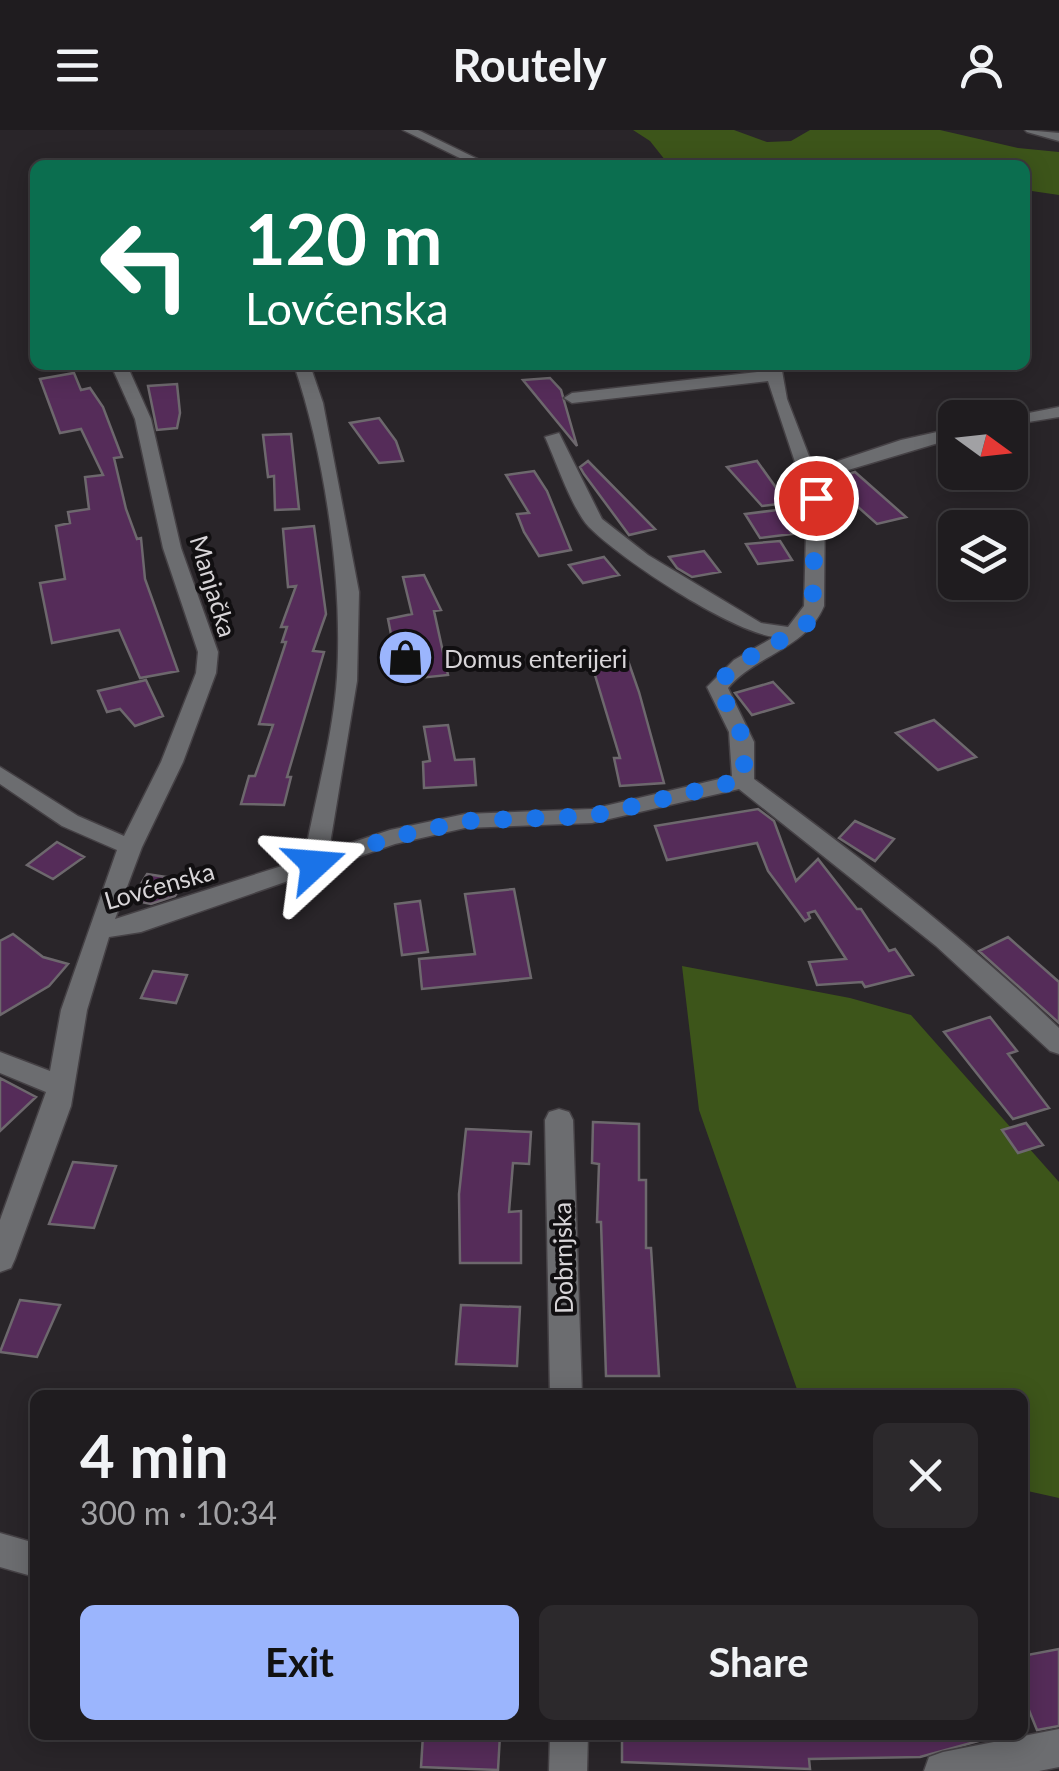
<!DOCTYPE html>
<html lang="en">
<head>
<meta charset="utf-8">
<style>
  :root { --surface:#1f1c1f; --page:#2c292c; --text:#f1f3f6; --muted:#a1a1a4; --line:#3c3a3d; --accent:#9bb5fd }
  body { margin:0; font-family:Lato,sans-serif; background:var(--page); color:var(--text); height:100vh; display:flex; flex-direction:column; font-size:38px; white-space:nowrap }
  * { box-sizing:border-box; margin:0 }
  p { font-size:32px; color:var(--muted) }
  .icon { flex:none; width:55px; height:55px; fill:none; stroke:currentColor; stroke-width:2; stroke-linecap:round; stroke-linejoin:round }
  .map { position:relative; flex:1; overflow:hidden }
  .panel { position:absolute; left:30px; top:1260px; width:998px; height:350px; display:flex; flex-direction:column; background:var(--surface); border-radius:15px; box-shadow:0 5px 25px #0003,0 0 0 2px var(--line) }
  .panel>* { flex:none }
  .banner { position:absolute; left:30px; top:30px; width:1000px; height:210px; border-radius:15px; box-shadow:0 5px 25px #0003,0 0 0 2px var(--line); background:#0b6e4f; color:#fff; overflow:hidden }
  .needle { width:65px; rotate:105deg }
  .fabs { position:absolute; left:938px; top:270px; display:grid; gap:20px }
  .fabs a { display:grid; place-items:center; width:90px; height:90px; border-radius:15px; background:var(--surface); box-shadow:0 5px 25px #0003,0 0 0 2px var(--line); font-size:50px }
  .pin { position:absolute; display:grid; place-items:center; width:85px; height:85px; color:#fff; margin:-42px; border:5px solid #fff; border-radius:50%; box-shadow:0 2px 10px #0007 }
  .me { position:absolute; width:110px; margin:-55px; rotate:71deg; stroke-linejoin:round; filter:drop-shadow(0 0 8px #0008) }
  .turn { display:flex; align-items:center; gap:35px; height:210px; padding:0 50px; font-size:45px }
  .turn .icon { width:130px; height:130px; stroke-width:2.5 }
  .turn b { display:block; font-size:70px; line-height:85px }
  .round { display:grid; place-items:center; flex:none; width:105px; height:105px; border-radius:15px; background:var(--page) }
  .headline { display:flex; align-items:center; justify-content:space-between; height:170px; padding:0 50px }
  h1 { font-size:60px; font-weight:700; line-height:75px }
  .cta { display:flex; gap:20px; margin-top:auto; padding:20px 50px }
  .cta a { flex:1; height:115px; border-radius:15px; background:var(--accent); color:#111; font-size:40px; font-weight:700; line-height:115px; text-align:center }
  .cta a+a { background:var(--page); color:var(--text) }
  header { display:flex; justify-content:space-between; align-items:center; height:130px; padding:0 50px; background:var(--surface); font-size:45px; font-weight:700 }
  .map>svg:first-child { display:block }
</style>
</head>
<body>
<header><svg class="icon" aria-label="menu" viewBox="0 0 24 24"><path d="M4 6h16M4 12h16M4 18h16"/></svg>Routely<svg class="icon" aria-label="person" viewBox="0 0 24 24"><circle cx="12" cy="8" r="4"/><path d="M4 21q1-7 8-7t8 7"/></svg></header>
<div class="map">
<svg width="1059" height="1641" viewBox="0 0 1059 1641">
  <rect width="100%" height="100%" fill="#292529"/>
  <path fill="#3d551a" d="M633,0H734L767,12L791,11L810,0H940L1018,18L1059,22V65L1025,60V35H669L650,11Z
    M682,836L850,868L911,885L1059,1052V1368L1023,1360L1022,1265H799L699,980Z"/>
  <path fill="#552c59" stroke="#6d686d" stroke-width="2.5" d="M74,243L81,260L90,258L103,277L122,327L114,328L126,379L137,409L141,408L145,449L178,541L140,548L119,500L52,513L40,453L65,449L56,396L70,393L68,382L89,379L85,347L103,345L81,299L60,303L40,249Z
    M550,248L561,260L577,316L523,250Z
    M177,254L180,283L177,298L157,300L148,256Z
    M379,288L396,311L403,331L379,333L350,293Z
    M291,304L299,379L275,380L274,346L268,347L263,305Z
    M588,331L655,399L629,405L584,344L580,337Z
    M757,331L787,373L762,376L727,337Z
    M534,341L547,361L571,420L539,426L524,402L517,384L529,383L506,345Z
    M855,342L906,387L877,394L828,350Z
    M777,380L792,404L760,408L745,384Z
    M314,396L326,484L313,521L324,522L287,647H291L284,675L241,674L249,646H255L273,595L259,594L286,512H282L287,497H281L296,456L288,457L283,399Z
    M780,411L792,430L758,434L746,414Z
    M704,421L720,442L692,447L677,438L669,427Z
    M604,427L619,445L583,453L569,435Z
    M424,445L441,480L434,481L448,545L400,550L388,489L412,484L403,447Z
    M625,522L639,562L664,653L620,656L614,628H620L589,525Z
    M146,550L163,586L135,596L120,579L107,582L98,561Z
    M773,552L793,573L752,585L735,563Z
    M934,590L976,627L938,640L896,603Z
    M448,595L455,630L474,629L476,655L424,658L423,632L430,631L424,597Z
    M758,679L774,691L796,751L818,729L857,779H861L889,821L895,819L913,845L865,857L862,852L817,855L809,832L846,829L815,781L808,783L810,788L805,791L768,741L757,713L667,730L655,696Z
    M855,691L894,709L875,731L839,708Z
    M57,712L84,727L53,749L27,735Z
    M147,744L185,750L175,766L151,774L131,770Z
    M514,759L531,848L422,859L419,829L475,824L465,764Z
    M420,771L428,822L402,825L395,774Z
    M13,804L43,827L68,834L49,856L0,885V811Z
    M1008,807L1059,852V893L979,821Z
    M153,841L187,845L176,873L141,868Z
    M990,887L1017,921L1008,924L1049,978L1013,989L944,902Z
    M0,948L36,967L0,1001Z
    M593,992L639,994V1050H646V1118H651L659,1246H606L601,1092H597L599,1034L592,1033Z
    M1026,993L1043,1015L1018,1023L1002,1000Z
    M466,999L531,1002L529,1034L513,1033L509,1082L521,1081V1133H460L459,1064Z
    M73,1032L116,1036L94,1098L49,1094Z
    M20,1170L60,1175L37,1227L0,1222Z
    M461,1175L520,1177L517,1236L456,1234Z
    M1059,1519V1596L1037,1600L1022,1563V1526Z
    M423,1605H500L498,1640L421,1637Z
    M622,1605H981L982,1610L920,1627L809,1629L810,1639L622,1632Z"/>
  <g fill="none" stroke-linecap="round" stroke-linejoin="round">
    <defs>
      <path id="minor" d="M403,0H418L490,35H474Z
        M1025,0L1059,3V11L1027,2Z
        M111,235H127L151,289L181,418L218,522L216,543L183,632L142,717L115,789L304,729C315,669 333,607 337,547C343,451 325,326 294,235H310L323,273L359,462L357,551L329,720L390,700L465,684L592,679L732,646L729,602L707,557L734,530L774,507C729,500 623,431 589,397C572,379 556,331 545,307L559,303L602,389L648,425L761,493L788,497L804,476L807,368L768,251L572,273L564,268L572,263L766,241L765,235H781L787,269L814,339L901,310L955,298V308L818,349L825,368L824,476C806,519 757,524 728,558L754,612V649C860,727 964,807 1059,898V924L1050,921L936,816L739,659L592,693L465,698L395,714L141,802L109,807L87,880L71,976L15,1129L11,1138L0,1142V1090L46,962L0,943V922L50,941L61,880L117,720L62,696L0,654V637L78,686L124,706L161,632L196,543L198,522L163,418L135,289Z
        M1059,277V287L1010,295V288H1004Z
        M559,979L569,982L573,990L582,1265H550L545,990L549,982Z
        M0,1403L35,1413V1447L0,1437Z
        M1059,1599V1637L1039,1641H924L929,1627L943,1622Z
        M550,1605H588L587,1641H549Z"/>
    </defs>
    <use href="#minor" stroke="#454145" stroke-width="3"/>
    <use href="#minor" fill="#6c6d70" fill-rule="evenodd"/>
  </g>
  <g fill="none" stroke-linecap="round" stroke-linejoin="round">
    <path stroke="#1a73e8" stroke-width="18" stroke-dasharray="0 32.4" d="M315,734L390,708L465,691L592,686L742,650C750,608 737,593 717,557C740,522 783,516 812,489L816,368"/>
  </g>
  <defs>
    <symbol id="shop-disc" viewBox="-11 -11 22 22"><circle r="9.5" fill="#9bb5fd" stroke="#110f11"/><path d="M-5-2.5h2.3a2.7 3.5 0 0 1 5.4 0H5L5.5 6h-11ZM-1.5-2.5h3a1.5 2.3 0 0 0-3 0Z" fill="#111"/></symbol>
  </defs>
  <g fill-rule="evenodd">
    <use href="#shop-disc" x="374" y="496" width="63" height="63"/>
  </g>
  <g text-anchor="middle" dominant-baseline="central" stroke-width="8" stroke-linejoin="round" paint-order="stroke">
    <g font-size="25" fill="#d8d5d8" stroke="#110f11">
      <text transform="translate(214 456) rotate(73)">Manjačka</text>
      <text transform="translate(159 755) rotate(-16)">Lovćenska</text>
      <text transform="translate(562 1128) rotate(-91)">Dobrnjska</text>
    </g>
    <g font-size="25" fill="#d8d5d8" stroke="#110f11" text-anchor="start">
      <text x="444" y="528">Domus enterijeri</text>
    </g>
  </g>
</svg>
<div class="fabs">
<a><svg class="needle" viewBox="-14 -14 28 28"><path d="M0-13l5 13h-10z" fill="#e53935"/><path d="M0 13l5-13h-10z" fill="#a1a1a4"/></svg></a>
<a><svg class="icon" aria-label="layers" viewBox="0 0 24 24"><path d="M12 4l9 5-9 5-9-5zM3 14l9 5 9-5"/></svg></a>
</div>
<div class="pin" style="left:816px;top:368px;background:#d93025"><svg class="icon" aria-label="arrive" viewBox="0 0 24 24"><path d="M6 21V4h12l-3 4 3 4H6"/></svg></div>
<svg class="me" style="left:315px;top:734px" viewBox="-20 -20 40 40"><path d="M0-17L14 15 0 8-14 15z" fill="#1a73e8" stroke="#fff" stroke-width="4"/></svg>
<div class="banner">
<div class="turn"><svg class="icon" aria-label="left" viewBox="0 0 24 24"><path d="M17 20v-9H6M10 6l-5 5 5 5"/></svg><div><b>120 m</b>Lovćenska</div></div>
</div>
<section class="panel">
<div class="headline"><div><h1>4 min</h1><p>300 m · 10:34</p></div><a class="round"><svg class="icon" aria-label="close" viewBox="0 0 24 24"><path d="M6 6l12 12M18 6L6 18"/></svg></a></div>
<div class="cta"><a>Exit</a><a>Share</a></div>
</section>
</div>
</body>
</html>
